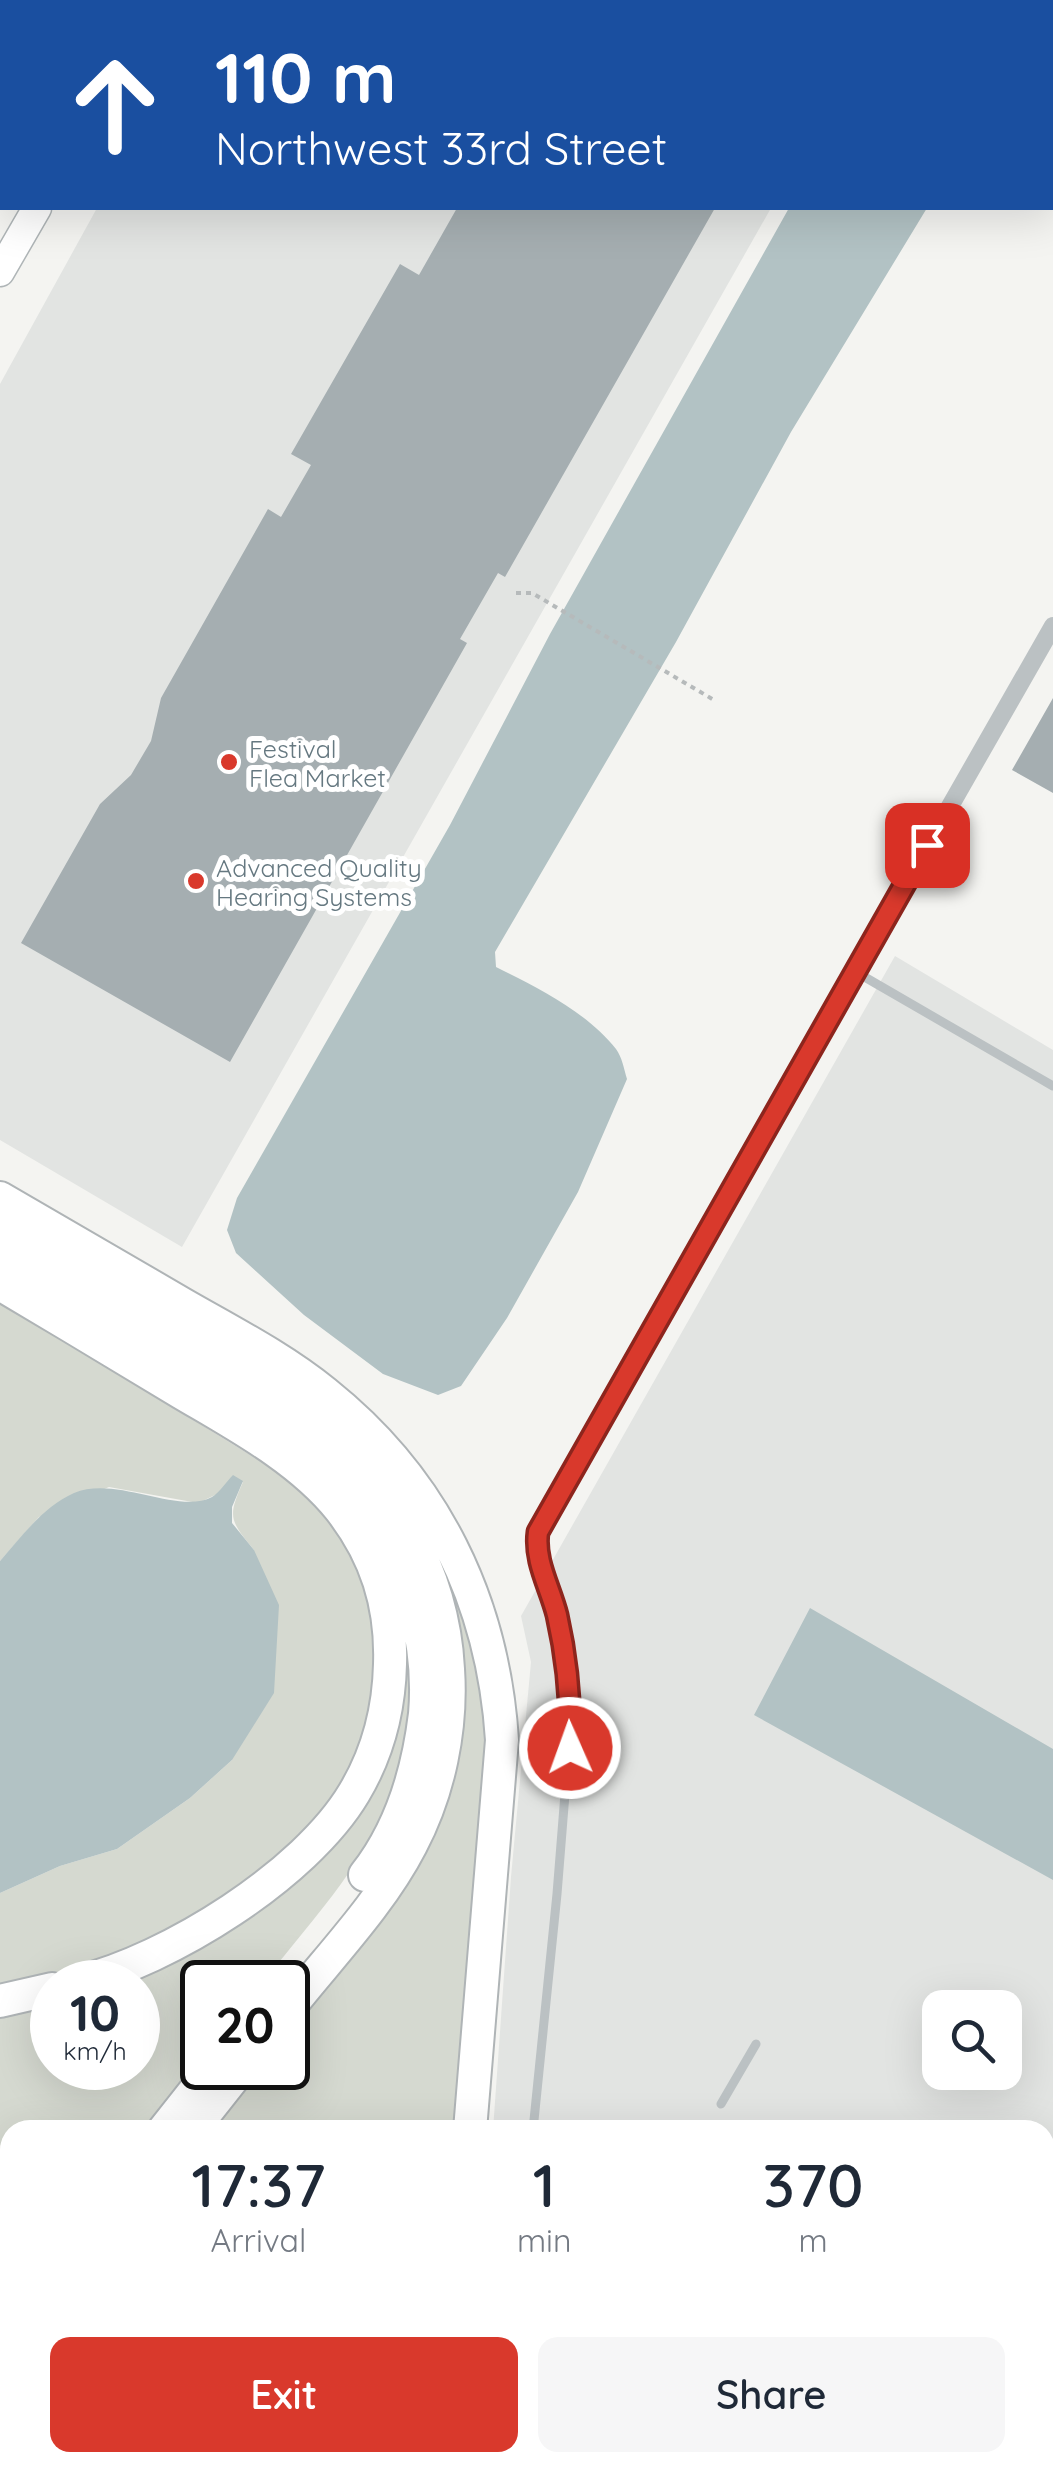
<!DOCTYPE html>
<html lang="en">
<head>
<meta charset="utf-8">
<style>
  :root { --surface:#fff; --page:#f6f6f7; --text:#1f2937; --muted:#747a83; --accent:#d9392c }
  body { margin:0; font-family:Quicksand,sans-serif; background:var(--page); color:var(--text); height:100vh; display:flex; flex-direction:column; font-size:38px; white-space:nowrap }
  * { box-sizing:border-box; margin:0 }
  p { font-size:32px; color:var(--muted) }
  .icon { flex:none; width:55px; height:55px; fill:none; stroke:currentColor; stroke-width:2; stroke-linecap:round; stroke-linejoin:round }
  .map { position:relative; flex:1; overflow:hidden }
  .side { position:absolute; left:0px; top:2120px; width:1055px; height:352px; display:flex; flex-direction:column; background:var(--surface); border-radius:30px 30px 0 0; box-shadow:0 10px 40px #0002 }
  .side>* { flex:none }
  .banner { position:absolute; left:0px; top:0px; width:1055px; height:210px; box-shadow:0 10px 40px #0002; background:#1a4fa0; color:#fff; overflow:hidden }
  .buttons { position:absolute; left:922px; top:1990px; display:grid; gap:20px }
  .buttons a { display:grid; place-items:center; width:100px; height:100px; border-radius:20px; background:var(--surface); box-shadow:0 10px 40px #0002; font-size:50px }
  .speed { position:absolute; left:30px; top:1960px; display:flex; gap:20px; font-size:50px; font-weight:700; text-align:center }
  .speed>* { display:grid; place-content:center; width:130px; height:130px; border-radius:50%; background:var(--surface); box-shadow:0 10px 40px #0002; line-height:1 }
  .speed small { font-size:25px; font-weight:400 }
  .speed .limit { border:5px solid #111; border-radius:15px; background:#fff; color:#111 }
  .pin { position:absolute; display:grid; place-items:center; width:85px; height:85px; color:#fff; margin:-42px; border-radius:20px; box-shadow:0 5px 15px #0006 }
  .me { position:absolute; width:110px; margin:-55px; rotate:358deg; stroke-linejoin:round; filter:drop-shadow(0 0 8px #0008) }
  .turn { display:flex; align-items:center; gap:35px; height:210px; padding:0 50px; font-size:45px }
  .turn .icon { width:130px; height:130px; stroke-width:2.5 }
  .turn b { display:block; font-size:70px; line-height:85px }
  .eta { display:flex; justify-content:space-evenly; align-items:center; height:170px; text-align:center }
  .eta b { font-size:60px; font-weight:600; line-height:70px }
  .action { display:flex; gap:20px; margin-top:auto; padding:20px 50px }
  .action a { flex:1; height:115px; border-radius:20px; background:var(--accent); color:#fff; font-size:40px; font-weight:600; line-height:115px; text-align:center }
  .action a+a { background:var(--page); color:var(--text) }
  .map>svg:first-child { display:block }
</style>
</head>
<body>
<div class="map">
<svg width="1053" height="2472" viewBox="0 0 1053 2472">
  <rect width="100%" height="100%" fill="#f4f4f1"/>
  <path fill="#e2e4e2" fill-rule="evenodd" d="M212,0H861L866,2H211Z
    M97,208H771L182,1247L0,1140V384Z
    M895,956L1053,1050V2472H740L724,2463L1045,2462V2130H493L511,1877L531,1662L521,1616ZM940,2008H1005V2072H940Z"/>
  <path fill="#d5d9d0" d="M0,1301L283,1475L325,1516L354,1559L369,1589L380,1638L372,1728L326,1816L228,1899L94,1967L0,1992V1893L60,1866L117,1849L190,1798L232,1760L254,1550C230,1520 227,1518 243,1482L198,1503L109,1487L39,1517L0,1561Z
    M433,1544L454,1568L492,1712L458,2130H205L256,2068H288V2029L388,1906L452,1599Z
    M405,1645L410,1646C410,1673 414,1704 409,1731C389,1840 329,1899 263,1982H202V2060L147,2130H10V2151L0,2145V2010L52,1999V2068H138V1982H106L322,1847Z
    M39,2463H201L218,2472H32Z"/>
  <path fill="#b2c2c4" d="M789,208H927L791,432L676,642L495,952L496,967C537,987 588,1013 616,1049C622,1057 624,1069 627,1079L578,1192L507,1318L461,1386L438,1395L383,1374L304,1315L236,1253L227,1230L237,1198L450,825L550,634Z
    M233,1475L243,1481L232,1507V1523L254,1550L279,1605L274,1693L232,1760L190,1798L117,1849L60,1866L0,1893V1561C21,1537 44,1506 74,1493C116,1475 178,1515 212,1497C220,1492 226,1482 233,1475Z
    M810,1608L1053,1749V1880L754,1715Z"/>
  <g fill="none" stroke-linecap="round" stroke-linejoin="round">
    <path stroke="#b2c2c4" stroke-width="5" d="M259,2462L276,2472
      M638,2462L652,2472"/>
  </g>
  <path fill="#a5aeb1" d="M457,208H715L505,577L498,573L460,639L467,643L230,1062L21,943L100,804L131,775L151,741L161,698L268,509L281,517L311,465L291,454L400,264L419,275Z
    M1053,698V793L1012,770Z"/>
  <g fill="none" stroke-linecap="round" stroke-linejoin="round">
    <defs>
      <path id="secondary" d="M911,0L915,2
        M975,0L979,2
        M1052,45H1053
        M1052,82L1053,83"/>
      <path id="primary" d="M96,2L97,0
        M154,2L155,0
        M0,167L2,162
        M0,272L37,208"/>
      <path id="highway" d="M0,1198C61,1233 122,1269 184,1305C231,1332 282,1358 325,1393C435,1481 493,1601 502,1740L470,2130
        M0,1226C61,1262 123,1297 184,1333C214,1351 247,1368 275,1388C369,1455 442,1550 448,1669C452,1729 439,1792 411,1845C380,1905 329,1957 288,2009
        M0,1256C56,1289 113,1323 169,1356C278,1422 378,1478 415,1609C424,1642 428,1679 425,1714C418,1772 402,1828 365,1875
        M0,1284C61,1320 121,1356 182,1393C236,1425 300,1459 340,1509C376,1555 392,1605 390,1664C389,1710 378,1753 354,1793C305,1875 169,1960 78,1982
        M0,2001L52,1989
        M164,2130L198,2087
        M192,2130L241,2068
        M0,2169L10,2174
        M0,2231L10,2237
        M0,2337L10,2324
        M0,2373L10,2360
        M395,2462L411,2472
        M506,2462L522,2472
        M586,2462L594,2472"/>
    </defs>
    <use href="#secondary" stroke="#aeb5b8" stroke-width="29"/>
    <use href="#primary" stroke="#afb5b7" stroke-width="31"/>
    <use href="#highway" stroke="#afb4b6" stroke-width="36"/>
    <path stroke="#b6babb" stroke-width="4" stroke-dasharray="5 5" stroke-linecap="butt" d="M516,593H532L714,700"/>
    <path stroke="#bbc1c3" stroke-width="9" d="M1052,104L1053,103
      M856,972L1053,1086
      M721,2104L756,2044
      M533,2130L557,1894L571,1719L564,1653L556,1612L536,1547L538,1532L576,1461
      M1045,2353L1053,2339
      M979,2472L984,2462"/>
    <path stroke="#bbc1c3" stroke-width="18" d="M576,1461L1053,626"/>
    <use href="#secondary" stroke="#fff" stroke-width="25"/>
    <use href="#primary" stroke="#fff" stroke-width="28"/>
    <use href="#highway" stroke="#fff" stroke-width="32"/>
  </g>
  <g fill="none" stroke-linecap="round" stroke-linejoin="round">
    <defs>
      <path id="route" d="M570,1748C571,1704 567,1659 557,1615C550,1587 534,1561 538,1532L927,845"/>
    </defs>
    <use href="#route" stroke="#8d251d" stroke-width="25"/>
    <use href="#route" stroke="#d9392c" stroke-width="18"/>
  </g>
  <g fill="#d9392c" stroke="#fff" stroke-width="4">
    <circle cx="229" cy="762" r="10"/>
    <circle cx="196" cy="881" r="10"/>
  </g>
  <g text-anchor="middle" dominant-baseline="central" stroke-width="10" stroke-linejoin="round" paint-order="stroke">
    <g font-size="25" fill="#657880" stroke="#fff" text-anchor="start">
      <text x="249" y="748">Festival<tspan x="249" dy="29">Flea Market</tspan></text>
      <text x="216" y="867">Advanced Quality<tspan x="216" dy="29">Hearing Systems</tspan></text>
    </g>
  </g>
</svg>
<div class="buttons">
<a><svg class="icon" aria-label="search" viewBox="0 0 24 24"><circle cx="10" cy="10" r="6"/><path d="M15 15l6 6"/></svg></a>
</div>
<div class="speed"><div>10<small>km/h</small></div><div class="limit">20</div></div>
<div class="pin" style="left:927px;top:845px;background:#d93025"><svg class="icon" aria-label="arrive" viewBox="0 0 24 24"><path d="M6 21V4h12l-3 4 3 4H6"/></svg></div>
<svg class="me" style="left:570px;top:1748px" viewBox="-20 -20 40 40"><circle r="17" fill="#d9392c" stroke="#fff" stroke-width="3"/><path d="M0-11L8 9 0 5-8 9z" fill="#fff"/></svg>
<div class="banner">
<div class="turn"><svg class="icon" aria-label="ahead" viewBox="0 0 24 24"><path d="M12 20V5M6 11l6-6 6 6"/></svg><div><b>110 m</b>Northwest 33rd Street</div></div>
</div>
<section class="side">
<div class="eta">
<div><b>17:37</b><p>Arrival</p></div>
<div><b>1</b><p>min</p></div>
<div><b>370</b><p>m</p></div>
</div>
<div class="action"><a>Exit</a><a>Share</a></div>
</section>
</div>
</body>
</html>
